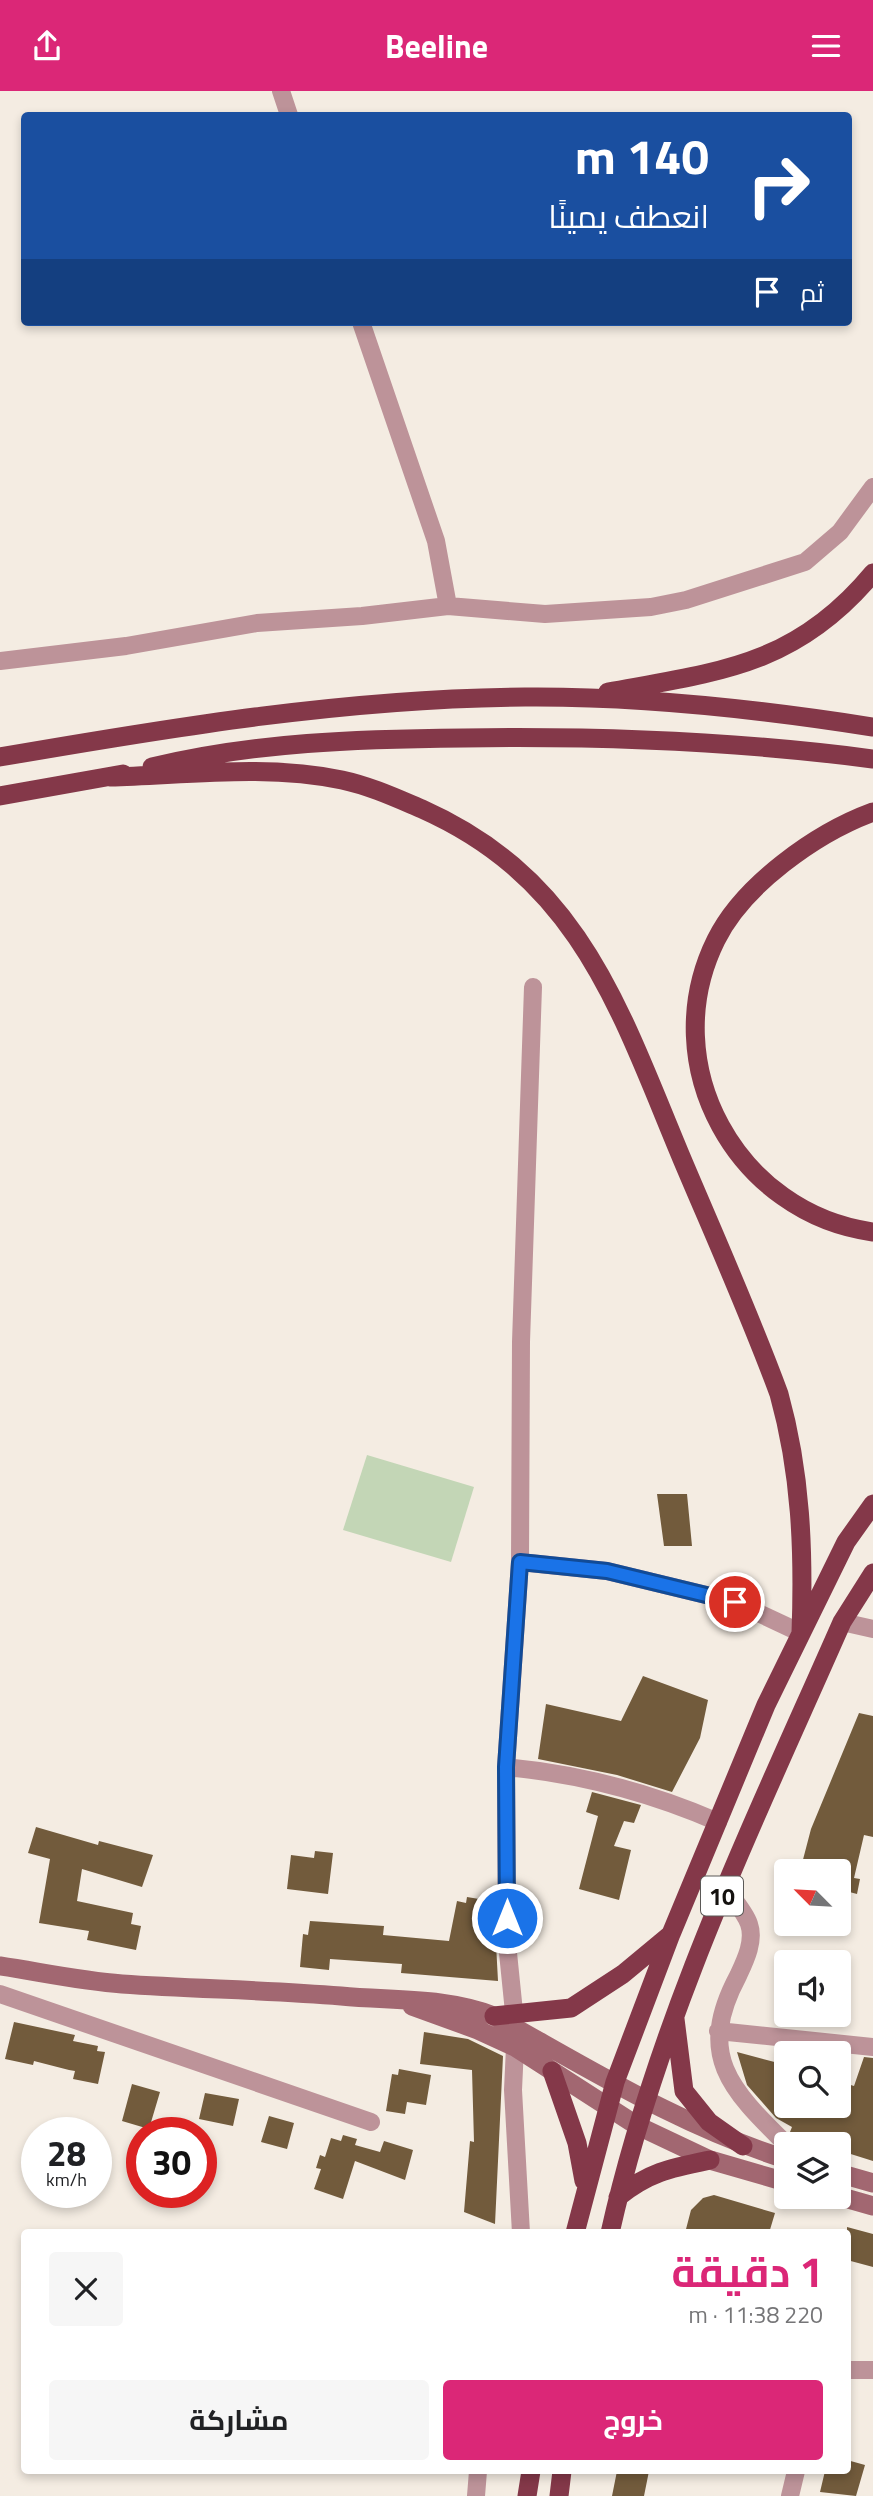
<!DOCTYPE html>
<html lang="ar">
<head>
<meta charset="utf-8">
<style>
  :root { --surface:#fff; --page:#f6f6f6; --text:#202124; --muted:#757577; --accent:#db2777 }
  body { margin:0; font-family:"Titillium Web",Cairo,sans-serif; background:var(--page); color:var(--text); direction:rtl; height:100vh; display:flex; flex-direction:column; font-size:26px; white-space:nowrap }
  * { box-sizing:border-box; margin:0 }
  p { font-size:23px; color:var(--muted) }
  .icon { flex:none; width:38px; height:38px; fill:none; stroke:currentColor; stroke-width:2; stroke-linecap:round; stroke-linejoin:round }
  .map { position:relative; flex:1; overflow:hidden; direction:ltr }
  .details { position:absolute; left:21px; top:2138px; width:830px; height:245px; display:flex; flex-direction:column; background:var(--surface); border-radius:7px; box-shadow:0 4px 10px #0003; direction:rtl }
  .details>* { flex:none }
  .banner { position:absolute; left:21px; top:21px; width:831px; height:214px; border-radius:7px; box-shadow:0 4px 10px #0003; direction:rtl; background:#1a4fa0; color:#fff; overflow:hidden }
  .needle { width:46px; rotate:294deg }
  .buttons { position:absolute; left:774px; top:1768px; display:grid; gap:14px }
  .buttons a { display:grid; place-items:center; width:77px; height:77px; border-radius:7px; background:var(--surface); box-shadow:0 4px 10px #0003; font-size:35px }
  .speed { position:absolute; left:21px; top:2026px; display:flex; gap:14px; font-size:35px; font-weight:700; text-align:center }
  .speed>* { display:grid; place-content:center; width:91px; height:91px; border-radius:50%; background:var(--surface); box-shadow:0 4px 10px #0003; line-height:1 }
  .speed small { font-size:18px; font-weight:400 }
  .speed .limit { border:10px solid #d22; background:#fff; color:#111 }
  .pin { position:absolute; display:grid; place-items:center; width:60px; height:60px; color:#fff; margin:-30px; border:4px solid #fff; border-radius:50%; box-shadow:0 2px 7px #0007 }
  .me { position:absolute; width:77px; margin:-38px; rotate:0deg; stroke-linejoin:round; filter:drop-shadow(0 0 5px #0008) }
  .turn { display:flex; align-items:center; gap:24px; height:147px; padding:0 28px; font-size:32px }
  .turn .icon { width:91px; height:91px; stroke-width:2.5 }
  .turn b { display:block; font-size:49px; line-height:60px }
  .then { display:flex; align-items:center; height:66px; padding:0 28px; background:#0003; gap:14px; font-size:26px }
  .round { display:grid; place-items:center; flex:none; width:74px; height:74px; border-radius:7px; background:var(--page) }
  .headline { display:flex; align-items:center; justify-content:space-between; height:119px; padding:0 28px }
  h1 { font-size:42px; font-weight:700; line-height:52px; color:var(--accent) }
  .cta { display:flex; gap:14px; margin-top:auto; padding:14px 28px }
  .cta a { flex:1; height:80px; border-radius:7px; background:var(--accent); color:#fff; font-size:28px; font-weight:700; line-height:80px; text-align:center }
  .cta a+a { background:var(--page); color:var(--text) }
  header { display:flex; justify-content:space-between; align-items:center; height:91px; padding:0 28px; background:var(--accent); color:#fff; font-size:32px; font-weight:700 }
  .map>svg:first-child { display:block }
</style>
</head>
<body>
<header><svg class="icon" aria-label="menu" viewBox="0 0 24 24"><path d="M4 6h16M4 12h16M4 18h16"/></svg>Beeline<svg class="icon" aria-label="share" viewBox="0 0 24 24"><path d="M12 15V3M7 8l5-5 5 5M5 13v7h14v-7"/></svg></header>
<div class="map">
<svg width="873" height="2405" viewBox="0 0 873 2405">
  <rect width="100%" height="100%" fill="#f4ece2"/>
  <path fill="#c3d6b6" d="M367,1364L474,1396L451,1471L343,1439Z"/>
  <path fill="#725b3c" d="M657,1403H687L692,1455H664Z
    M643,1585L708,1609L700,1647L672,1701L617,1684L538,1668L546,1613L621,1630Z
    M859,1622L873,1625V1746L864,1744L854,1787L860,1788L857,1803L838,1798V1780H800L811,1738Z
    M592,1701L641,1714L634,1732L624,1730L614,1755L631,1759L619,1809L579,1798L598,1725L586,1721Z
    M36,1736L98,1754L99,1750L153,1764L142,1796L82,1778L77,1810L133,1822L131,1833L141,1835L136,1859L87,1849L89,1840L39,1832L50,1768L28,1762Z
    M315,1760L333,1762L328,1803L287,1798L291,1764L314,1767Z
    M467,1806L491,1810L482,1852L496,1853L498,1890L401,1882L402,1873L330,1868L329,1879L300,1876L303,1843L308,1844L310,1830L384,1835L383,1844L449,1850L457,1810L466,1812Z
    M14,1931L75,1944L73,1950L98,1955L97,1960L105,1961L98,1993L73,1988L75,1980L69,1979L34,1970L33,1974L5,1968Z
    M424,1941L468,1948L503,1965L495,2133L464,2121L470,2050L474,2051L472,1979L420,1973Z
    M737,1961L786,1974V2014H838V1990L854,1995L864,1966L873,1967V2070L838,2059V2053H816L795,2046L790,2041L792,2036L776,2027L747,1994Z
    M399,1978L431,1984L426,2014L407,2011L405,2023L386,2020L392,1983L398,1984Z
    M132,1993L160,2001L149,2038L122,2030Z
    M205,2002L239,2008L233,2035L199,2028Z
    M269,2025L294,2032L287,2058L261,2051Z
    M343,2044L357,2048L355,2054L380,2061L384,2050L413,2059L405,2089L355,2070L343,2108L314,2098L321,2078L316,2077L320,2064L325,2066L331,2047L341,2050Z
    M714,2104L775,2122L769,2142H729L718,2139L717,2142H685L691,2119L703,2107Z
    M847,2136L873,2143V2176L847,2169Z
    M847,2369L865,2374L856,2405L820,2401L825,2380H847Z
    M617,2380H649L644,2405H612Z"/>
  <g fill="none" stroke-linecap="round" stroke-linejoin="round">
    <path stroke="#bd9399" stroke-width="18" d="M281,0L289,24
      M361,231L436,450L448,515
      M0,570L126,555L257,532L362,525L448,515L545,523L651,516L686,509L805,471L840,441L873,396
      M520,1471L607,1480L735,1511L801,1542
      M842,1531L873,1538
      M506,1676C581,1683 649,1701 718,1731
      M725,1797C733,1808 745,1821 749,1833C755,1850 745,1870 738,1885C696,1964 730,1998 786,2053
      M0,1903L371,2031
      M514,1921L507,1852L506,1676L520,1471L521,1251L533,896
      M718,1940L873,1956
      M515,1956L513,1999L521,2142
      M847,2279H873
      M476,2405L478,2380
      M790,2405L796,2380"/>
    <path stroke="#a26771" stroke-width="19" d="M0,1875C40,1881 81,1890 122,1893C195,1898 268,1899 341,1905C393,1910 445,1906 494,1925C588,1977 682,2036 786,2068
      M412,1915L478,1939L515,1956L636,2034L710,2069L786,2091
      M838,2082L873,2092
      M838,2105L873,2115"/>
    <path stroke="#843849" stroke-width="19" d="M608,601C718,581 796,575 873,482
      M0,666C174,636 349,607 525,606C641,605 759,618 873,636
      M152,676C255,651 359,648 464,647C601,645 737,650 873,668
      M110,686C186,684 267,673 342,689C370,695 396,707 422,718C581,789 620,920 682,1068C715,1146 750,1224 779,1303C801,1382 804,1460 801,1542
      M0,705L123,683
      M873,721C816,742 743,794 716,849C654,974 738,1123 873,1141
      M494,1925L571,1917L623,1883L670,1844
      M675,1928L684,2000L709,2031L743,2055
      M552,1980L577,2052L584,2090
      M618,2106C649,2081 671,2077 710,2069
      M575,2142L615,1991L671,1843L766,1614L846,1451L873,1413
      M610,2142C658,1928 754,1731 842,1531L873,1482
      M527,2405L531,2380
      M559,2405L562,2380"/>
  </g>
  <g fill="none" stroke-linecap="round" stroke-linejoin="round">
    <defs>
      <path id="route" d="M507,1827L506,1676L520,1471L607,1480L735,1511"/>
    </defs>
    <use href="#route" stroke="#114b97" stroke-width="18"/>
    <use href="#route" stroke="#1a73e8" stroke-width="12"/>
  </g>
  <g text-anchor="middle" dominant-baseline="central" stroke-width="7" stroke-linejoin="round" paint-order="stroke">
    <rect fill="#fff" stroke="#5b5957" stroke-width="2" x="701" y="1785.5" width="42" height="39" rx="5"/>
    <g font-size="23" font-weight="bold" fill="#15120f">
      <text x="722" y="1805">10</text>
    </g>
  </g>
</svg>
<div class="buttons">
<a><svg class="needle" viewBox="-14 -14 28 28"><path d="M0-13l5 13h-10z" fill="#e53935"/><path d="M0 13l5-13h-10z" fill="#757577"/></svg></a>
<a><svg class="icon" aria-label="sound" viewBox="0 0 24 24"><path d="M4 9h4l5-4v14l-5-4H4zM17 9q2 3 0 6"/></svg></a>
<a><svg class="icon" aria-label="search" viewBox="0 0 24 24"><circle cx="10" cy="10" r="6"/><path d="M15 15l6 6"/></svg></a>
<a><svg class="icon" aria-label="layers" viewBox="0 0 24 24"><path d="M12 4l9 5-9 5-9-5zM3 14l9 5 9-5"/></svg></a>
</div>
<div class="speed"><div>28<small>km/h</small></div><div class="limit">30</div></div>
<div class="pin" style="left:735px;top:1511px;background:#d93025"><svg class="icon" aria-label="arrive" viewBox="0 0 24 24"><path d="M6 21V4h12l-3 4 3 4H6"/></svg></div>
<svg class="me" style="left:507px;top:1827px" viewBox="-20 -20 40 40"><circle r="17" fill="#1a73e8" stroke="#fff" stroke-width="3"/><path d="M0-11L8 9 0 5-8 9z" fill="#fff"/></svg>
<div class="banner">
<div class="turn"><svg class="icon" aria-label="right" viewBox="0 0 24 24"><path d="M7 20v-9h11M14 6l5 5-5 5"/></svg><div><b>140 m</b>انعطف يمينًا</div></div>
<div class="then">ثم<svg class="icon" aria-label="arrive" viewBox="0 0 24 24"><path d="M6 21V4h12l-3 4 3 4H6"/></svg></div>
</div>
<section class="details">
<div class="headline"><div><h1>1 دقيقة</h1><p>220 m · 11:38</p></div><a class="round"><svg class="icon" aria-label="close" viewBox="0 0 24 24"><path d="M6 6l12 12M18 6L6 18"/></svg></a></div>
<div class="cta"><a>خروج</a><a>مشاركة</a></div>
</section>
</div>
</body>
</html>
